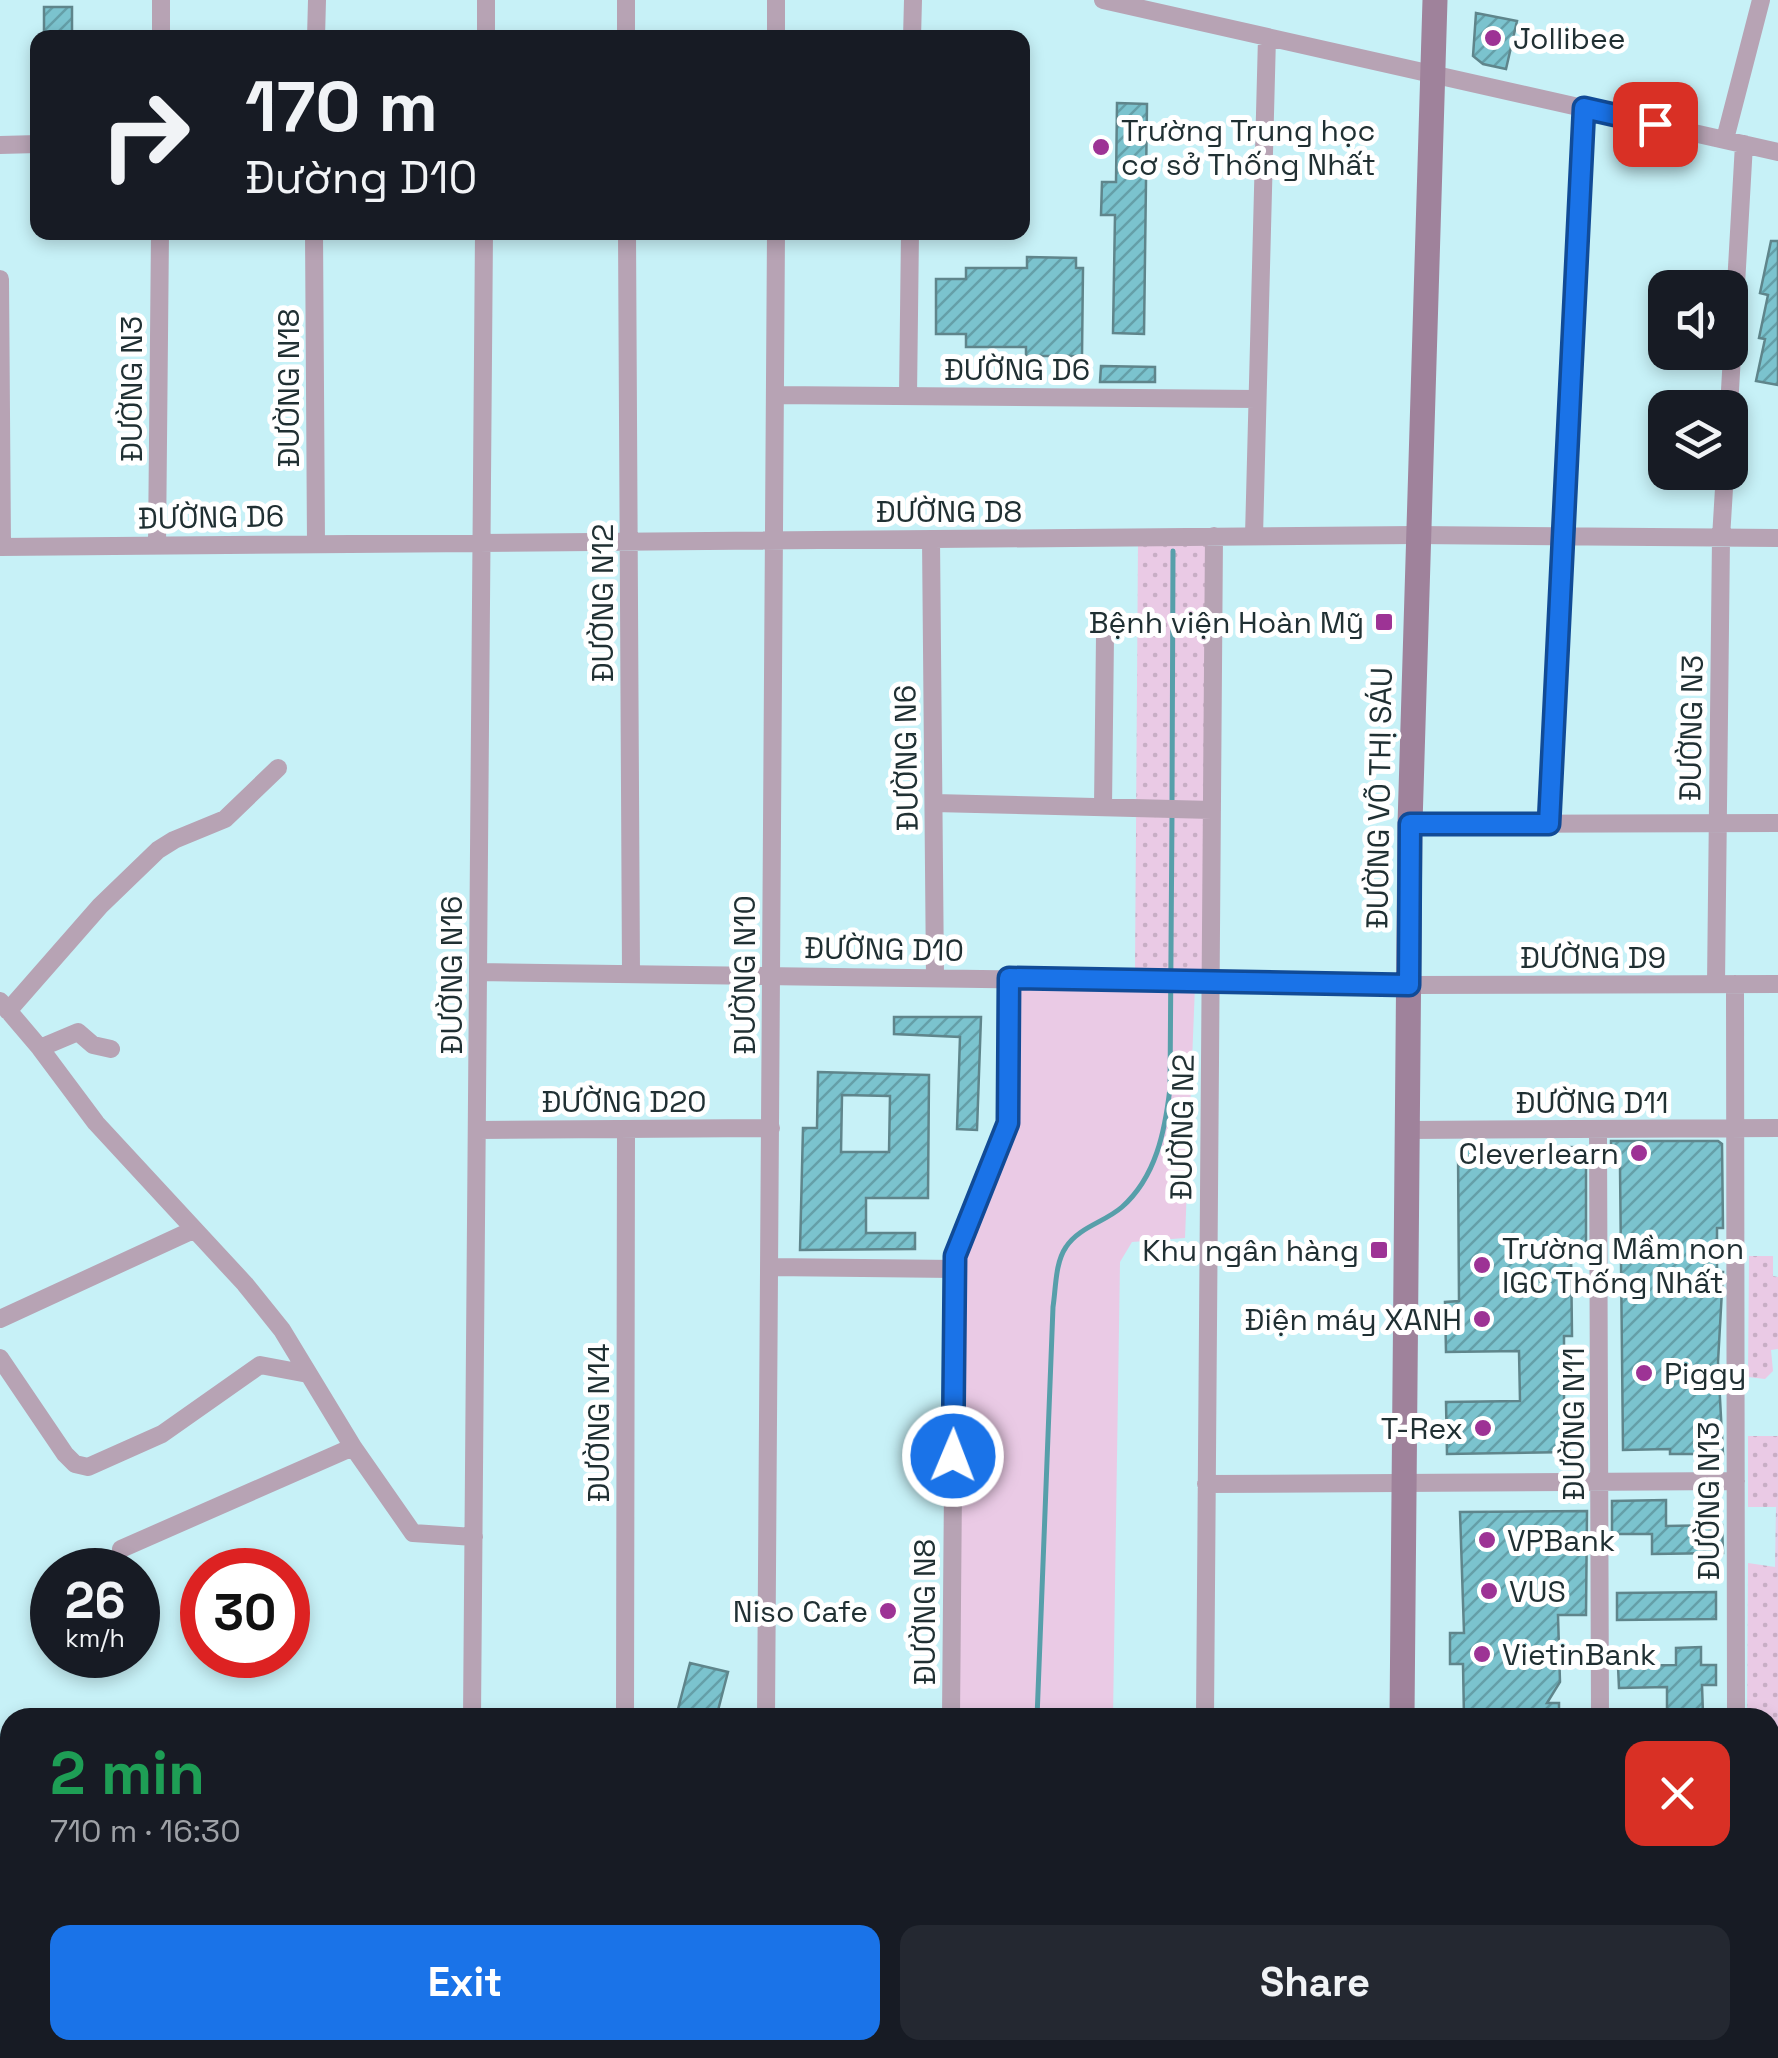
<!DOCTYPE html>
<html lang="en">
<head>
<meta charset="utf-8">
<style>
  :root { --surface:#171b24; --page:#242831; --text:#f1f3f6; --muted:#9ea1a6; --accent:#1a73e8 }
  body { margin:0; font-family:"Space Grotesk",sans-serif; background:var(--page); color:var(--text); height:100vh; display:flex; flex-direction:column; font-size:38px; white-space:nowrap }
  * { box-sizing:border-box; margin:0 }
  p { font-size:32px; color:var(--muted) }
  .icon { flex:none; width:55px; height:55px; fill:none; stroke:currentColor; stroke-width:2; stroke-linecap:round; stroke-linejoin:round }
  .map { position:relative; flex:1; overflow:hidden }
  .panel { position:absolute; left:0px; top:1708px; width:1780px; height:352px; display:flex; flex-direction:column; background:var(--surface); border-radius:30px 30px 0 0; box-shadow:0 5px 15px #0003 }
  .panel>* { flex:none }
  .top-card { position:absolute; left:30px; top:30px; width:1000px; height:210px; border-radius:20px; box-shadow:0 5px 15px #0003; background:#171b24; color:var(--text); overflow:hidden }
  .buttons { position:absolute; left:1648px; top:270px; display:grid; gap:20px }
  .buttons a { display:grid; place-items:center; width:100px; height:100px; border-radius:20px; background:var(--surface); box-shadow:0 5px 15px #0003; font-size:50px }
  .speed { position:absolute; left:30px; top:1548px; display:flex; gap:20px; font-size:50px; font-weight:700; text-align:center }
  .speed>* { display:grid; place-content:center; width:130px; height:130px; border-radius:50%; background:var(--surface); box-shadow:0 5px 15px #0003; line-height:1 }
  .speed small { font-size:25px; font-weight:400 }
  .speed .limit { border:15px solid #d22; background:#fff; color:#111 }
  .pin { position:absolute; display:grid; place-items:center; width:85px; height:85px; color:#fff; margin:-42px; border-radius:20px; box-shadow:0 5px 15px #0006 }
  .me { position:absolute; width:110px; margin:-55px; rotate:1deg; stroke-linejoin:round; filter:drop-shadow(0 0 8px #0008) }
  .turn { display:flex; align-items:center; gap:35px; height:210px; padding:0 50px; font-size:45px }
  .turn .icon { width:130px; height:130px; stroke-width:2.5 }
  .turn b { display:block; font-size:70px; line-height:85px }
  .round { display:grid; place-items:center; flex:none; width:105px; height:105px; border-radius:20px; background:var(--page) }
  .summary { display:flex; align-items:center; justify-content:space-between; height:170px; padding:0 50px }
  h1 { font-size:60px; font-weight:600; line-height:75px; color:#1e9e55 }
  .button { display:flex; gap:20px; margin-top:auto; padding:20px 50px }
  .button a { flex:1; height:115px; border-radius:20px; background:var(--accent); color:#fff; font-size:40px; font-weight:600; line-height:115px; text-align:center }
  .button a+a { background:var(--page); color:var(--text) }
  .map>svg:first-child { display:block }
</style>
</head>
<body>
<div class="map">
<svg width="1778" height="2058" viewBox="0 0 1778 2058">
  <defs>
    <pattern id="grass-dots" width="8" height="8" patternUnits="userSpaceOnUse" patternTransform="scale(2.5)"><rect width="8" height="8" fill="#eacae5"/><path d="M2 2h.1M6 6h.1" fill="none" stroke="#c8aec5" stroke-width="1.8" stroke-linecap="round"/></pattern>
    <pattern id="building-hatch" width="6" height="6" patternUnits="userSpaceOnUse" patternTransform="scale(2.5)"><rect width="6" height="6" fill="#7bc3ce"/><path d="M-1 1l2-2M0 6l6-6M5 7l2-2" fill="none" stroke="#649fa8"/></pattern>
  </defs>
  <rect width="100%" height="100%" fill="#c7f1f7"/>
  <path fill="url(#grass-dots)" d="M1208,540L1213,974L1135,972L1138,541Z
    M1749,1256H1773V1276L1778,1277V1349L1771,1350L1773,1371L1765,1379L1748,1377Z
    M1748,1436H1778V2058H1720L1735,2050H1770V1718L1747,1717L1748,1563L1775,1567L1776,1507H1748Z"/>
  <path fill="#eacae5" d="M1015,985L1195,986L1185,1238L1132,1242L1120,1262L1113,1717L958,1718L961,1257L1015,1124Z"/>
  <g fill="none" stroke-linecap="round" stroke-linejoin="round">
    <path stroke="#579faa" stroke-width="5" d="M1172,804L1173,551
      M1037,1718L1053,1307C1056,1288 1055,1263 1066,1247C1079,1227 1105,1222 1122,1207C1156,1177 1165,1131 1170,1088L1172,815
      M0,1736L10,1754
      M986,2058L991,2050"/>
  </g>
  <path fill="url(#building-hatch)" stroke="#5f858b" stroke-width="2.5" fill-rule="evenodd" d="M44,7H72V38H44Z
    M1476,13L1517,21L1506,69L1483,64L1473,56Z
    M1117,103L1147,104L1144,334L1113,333L1115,215H1101L1102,182H1116Z
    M1771,241H1778V385L1756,381L1765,339L1759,338L1768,295L1760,293Z
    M1027,257L1076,258V268H1083L1082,356H1026V347H966V334H936V279H966V268H1027Z
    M1101,366L1155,367V382H1100Z
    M894,1017H981L977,1130L957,1129L960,1037L894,1034Z
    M818,1072L929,1075L928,1198H866V1233H915V1249L800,1250L803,1128H817ZM842,1095L890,1096L889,1152H841Z
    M1611,1141H1718L1722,1144L1723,1228H1717V1272H1723L1718,1362L1723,1454H1670V1449L1623,1450L1620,1166H1611Z
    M1586,1147V1249L1571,1250L1572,1336H1564V1430L1569,1429L1570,1452L1447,1454L1446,1402L1520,1401L1519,1351L1446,1352L1445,1302L1459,1301L1458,1148Z
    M1666,1500V1526L1722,1525L1723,1553L1652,1554V1534H1612V1501Z
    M1587,1511L1586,1615H1558L1560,1682L1547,1703H1559V1718H1464L1463,1664H1450V1633H1464L1460,1512Z
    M1716,1592V1619L1617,1620V1593Z
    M1701,1647V1665H1716V1685H1702L1703,1714L1667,1718V1687L1619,1688L1618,1666L1676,1665V1648Z
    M690,1663L728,1672L716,1718L678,1709Z"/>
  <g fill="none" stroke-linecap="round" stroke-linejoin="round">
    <path stroke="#b7a3b4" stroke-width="18" d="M626,0V38
      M1103,0L1778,152
      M161,38V0
      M316,38L317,0
      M486,38V0
      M776,38V0
      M912,38L913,0
      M1725,139L1761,0
      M0,145L38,144
      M314,232L316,544
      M627,232L631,974
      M0,279L2,547
      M775,395L1257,399
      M908,396L910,232
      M1729,408L1744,144
      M1254,536L1267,37
      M931,539L935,977
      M157,546L160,232
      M0,547L1416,535L1778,538
      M934,803L1212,810
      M1103,807L1105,636
      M1410,824L1778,823
      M1549,824L1584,108
      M478,972L1409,985L1778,984
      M1716,984L1721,538L1725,472
      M1735,984L1736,1718
      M0,1001L40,1048L96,1123L245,1284L282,1330L353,1447L413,1533L474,1537
      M8,1011L100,906L158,850L174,840L225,819L278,768
      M40,1048L78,1032L93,1045L111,1049
      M477,1130L771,1128
      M1407,1130L1778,1128
      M1598,1130L1600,1718
      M770,1267L955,1269
      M0,1319L193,1230
      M0,1358L65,1454L75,1464L88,1467L162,1434L260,1365L308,1374
      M1206,1484L1736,1481
      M121,1549L353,1447
      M472,1718L484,232
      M625,1718L626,1129
      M766,1718L776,232
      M951,1718L955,1256L1009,1123V978
      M1205,1718L1214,536
      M0,1896L10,1903
      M719,2050L723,2058
      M454,2058L467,2050"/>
    <path stroke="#9f829b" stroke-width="25" d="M1402,1718L1410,824L1435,0
      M1401,2050V2058"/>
  </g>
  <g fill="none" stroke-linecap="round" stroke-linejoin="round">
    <defs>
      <path id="route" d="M953,1456L955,1256L1008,1123L1009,978L1409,985L1410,824H1549L1584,108L1655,124"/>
    </defs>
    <use href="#route" stroke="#114b97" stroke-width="25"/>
    <use href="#route" stroke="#1a73e8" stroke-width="18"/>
  </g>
  <g fill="#9d3395" stroke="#fff" stroke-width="4">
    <circle cx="1493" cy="38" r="10"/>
    <circle cx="1101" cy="147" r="10"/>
    <rect x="1374" y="612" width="20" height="20" rx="5"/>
    <circle cx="1639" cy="1153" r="10"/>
    <rect x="1369" y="1240" width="20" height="20" rx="5"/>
    <circle cx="1482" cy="1265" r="10"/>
    <circle cx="1482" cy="1319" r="10"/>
    <circle cx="1644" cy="1373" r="10"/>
    <circle cx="1483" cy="1428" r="10"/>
    <circle cx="1487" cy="1540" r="10"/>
    <circle cx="1489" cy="1591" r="10"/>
    <circle cx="888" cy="1611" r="10"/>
    <circle cx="1482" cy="1654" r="10"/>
  </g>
  <g text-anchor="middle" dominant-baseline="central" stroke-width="10" stroke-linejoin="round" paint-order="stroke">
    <g font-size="30" fill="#203033" stroke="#fff" text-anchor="start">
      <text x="1513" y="38">Jollibee</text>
      <text x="1121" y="130">Trường Trung học<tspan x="1121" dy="34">cơ sở Thống Nhất</tspan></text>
      <text x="1364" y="622" text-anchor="end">Bệnh viện Hoàn Mỹ</text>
      <text x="1619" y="1153" text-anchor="end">Cleverlearn</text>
      <text x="1502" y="1248">Trường Mầm non<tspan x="1502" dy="34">IGC Thống Nhất</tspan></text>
      <text x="1359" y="1250" text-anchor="end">Khu ngân hàng</text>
      <text x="1462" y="1319" text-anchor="end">Điện máy XANH</text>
      <text x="1664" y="1373">Piggy</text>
      <text x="1463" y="1428" text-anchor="end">T-Rex</text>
      <text x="1507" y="1540">VPBank</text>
      <text x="1509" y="1591">VUS</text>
      <text x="868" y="1611" text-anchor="end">Niso Cafe</text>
      <text x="1502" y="1654">VietinBank</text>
    </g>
    <g font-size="30" fill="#203033" stroke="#fff">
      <text x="1017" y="369">ĐƯỜNG D6</text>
      <text transform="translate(288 388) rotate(-90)">ĐƯỜNG N18</text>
      <text transform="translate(131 389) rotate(-90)">ĐƯỜNG N3</text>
      <text x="949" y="511">ĐƯỜNG D8</text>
      <text transform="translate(211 517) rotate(-1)">ĐƯỜNG D6</text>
      <text transform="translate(602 603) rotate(-90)">ĐƯỜNG N12</text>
      <text transform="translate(1691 728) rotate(-89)">ĐƯỜNG N3</text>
      <text transform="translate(906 758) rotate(-91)">ĐƯỜNG N6</text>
      <text transform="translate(1379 798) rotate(-89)">ĐƯỜNG VÕ THỊ SÁU</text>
      <text transform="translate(884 949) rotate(1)">ĐƯỜNG D10</text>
      <text x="1593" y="957">ĐƯỜNG D9</text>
      <text transform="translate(451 975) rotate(-90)">ĐƯỜNG N16</text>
      <text transform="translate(744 975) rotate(-90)">ĐƯỜNG N10</text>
      <text x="624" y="1101">ĐƯỜNG D20</text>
      <text x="1592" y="1102">ĐƯỜNG D11</text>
      <text transform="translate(1182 1127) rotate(-89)">ĐƯỜNG N2</text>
      <text transform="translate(598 1423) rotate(-90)">ĐƯỜNG N14</text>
      <text transform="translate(1573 1424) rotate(-90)">ĐƯỜNG N11</text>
      <text transform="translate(1708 1501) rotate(-90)">ĐƯỜNG N13</text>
      <text transform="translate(924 1612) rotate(-90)">ĐƯỜNG N8</text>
    </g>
  </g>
</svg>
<div class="buttons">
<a><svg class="icon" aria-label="sound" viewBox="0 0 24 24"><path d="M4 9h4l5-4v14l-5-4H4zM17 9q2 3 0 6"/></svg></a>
<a><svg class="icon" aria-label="layers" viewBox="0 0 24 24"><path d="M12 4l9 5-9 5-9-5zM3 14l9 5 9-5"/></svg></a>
</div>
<div class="speed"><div>26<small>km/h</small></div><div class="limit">30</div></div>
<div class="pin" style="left:1655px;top:124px;background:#d93025"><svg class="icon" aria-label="arrive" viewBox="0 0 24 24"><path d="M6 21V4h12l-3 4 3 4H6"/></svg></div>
<svg class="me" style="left:953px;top:1456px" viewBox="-20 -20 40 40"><circle r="17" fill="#1a73e8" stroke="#fff" stroke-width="3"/><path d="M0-11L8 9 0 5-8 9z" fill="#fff"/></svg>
<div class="top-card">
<div class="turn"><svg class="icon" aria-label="right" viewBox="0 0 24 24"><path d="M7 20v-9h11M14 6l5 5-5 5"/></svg><div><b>170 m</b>Đường D10</div></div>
</div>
<section class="panel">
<div class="summary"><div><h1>2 min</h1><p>710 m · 16:30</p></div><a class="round" style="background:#d93025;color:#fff"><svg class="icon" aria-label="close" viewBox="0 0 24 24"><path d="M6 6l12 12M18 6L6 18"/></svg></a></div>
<div class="button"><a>Exit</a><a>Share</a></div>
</section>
</div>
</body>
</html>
